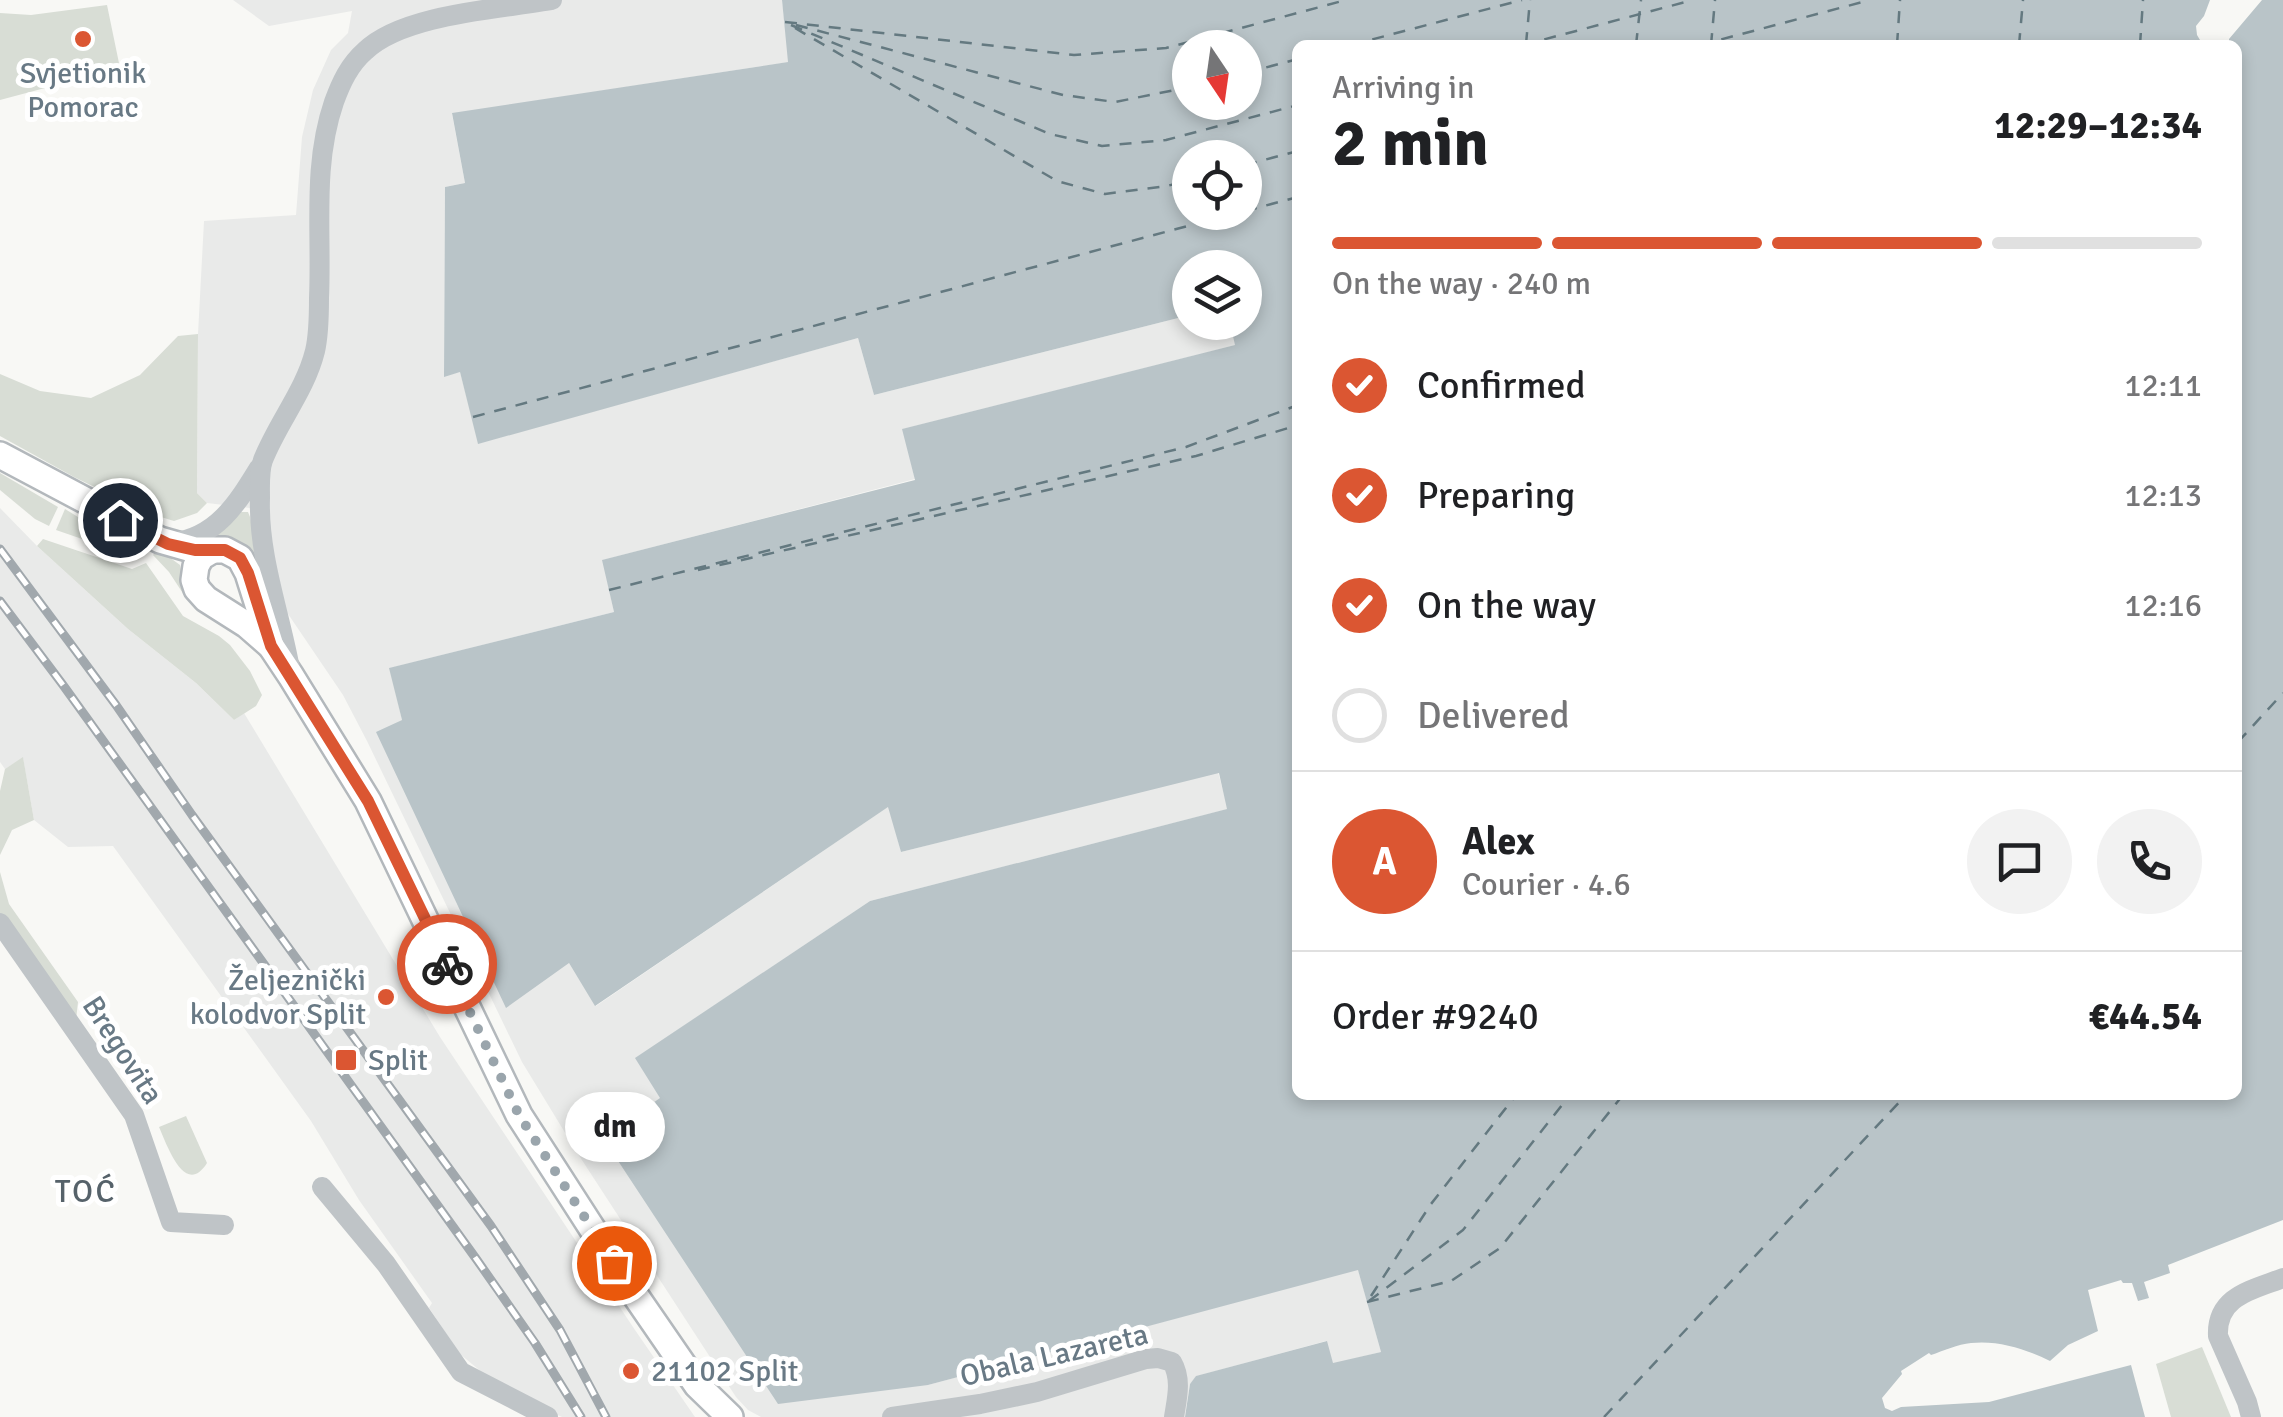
<!DOCTYPE html>
<meta charset="utf-8">
<style>
:root{--surface:#fff;--page:#f2f2f2;--text:#202124;--muted:#757577;--line:#e0e0e0;--accent:#db5632}
body{margin:0;font-family:Signika,sans-serif;background:var(--page);color:var(--text);height:100vh;display:flex;flex-direction:column;font-size:38px;white-space:nowrap}
*{box-sizing:border-box;margin:0}
p{font-size:32px;color:var(--muted)}
.icon{flex:none;width:55px;height:55px;fill:none;stroke:currentColor;stroke-width:2;stroke-linecap:round;stroke-linejoin:round}
.map{position:relative;flex:1;overflow:hidden}
.drawer{position:absolute;left:1292px;top:40px;width:950px;height:1060px;display:flex;flex-direction:column;background:var(--surface);border-radius:15px;box-shadow:0 5px 15px #0003}
.drawer>*{flex:none}
.needle{width:65px;rotate:167deg}
.controls{position:absolute;left:1172px;top:30px;display:grid;gap:20px}
.controls a{display:grid;place-items:center;width:90px;height:90px;border-radius:50%;background:var(--surface);box-shadow:0 5px 15px #0003;font-size:50px}
.pin{position:absolute;display:grid;place-items:center;width:85px;height:85px;color:#fff;margin:-42px;border:5px solid #fff;border-radius:50%;box-shadow:0 2px 10px #0007}
.courier{position:absolute;display:grid;place-items:center;width:100px;height:100px;margin:-50px;border:8px solid #db5632;border-radius:50%;background:#fff;color:#222;box-shadow:0 2px 12px #0007}
.bubble{position:absolute;height:70px;border-radius:35px;background:var(--surface);box-shadow:0 5px 15px #0003;font-size:32px;font-weight:700;line-height:70px;text-align:center}
.headline em{font-style:normal;font-weight:700}
.headline div{display:flex;flex-direction:column-reverse}
.headline{display:flex;align-items:center;justify-content:space-between;height:170px;padding:0 40px}
h1{font-size:65px;font-weight:700;line-height:75px}
.bar{display:grid;grid-template-columns:repeat(4,1fr);gap:15px 10px;align-content:center;height:120px;padding:0 40px}
.bar i{height:12px;border-radius:8px;background:var(--line)}
.bar .active{background:var(--accent)}
.bar p{grid-column:span 4}
.line{display:flex;align-items:center;gap:25px;padding:0 40px;border-top:2px solid var(--line)}
.line div{flex:1}
.round{display:grid;place-items:center;flex:none;width:105px;height:105px;border-radius:52px;background:var(--page)}
ol{padding:0 40px;list-style:none}
li{display:flex;align-items:center;gap:30px;height:110px}
li p{margin-inline-start:auto}
li .icon{padding:10px;border-radius:50%;background:var(--accent);color:#fff;stroke-width:4}
li:last-child{color:var(--muted)}
li i{width:55px;height:55px;border:5px solid var(--line);border-radius:50%}
.map>svg:first-child{display:block}
</style>
<div class="map">
<svg width="2283" height="1417" viewBox="0 0 2283 1417">
<rect width="100%" height="100%" fill="#f8f8f5"/>
<g fill="#e9eae9">
<path d="M233,0H782L789,62L452,114L465,183L445,187L444,376L460,372L479,443L858,338L874,395L1190,315V322L1230,323L1236,345L903,429L915,479L603,560L614,612L390,668L402,720L377,733L569,963L596,1006L889,806L901,852L1218,772L1228,809L870,901L636,1058L661,1098L603,1138L928,1385L1358,1269L1381,1352L1333,1364L1326,1341L1197,1376L1190,1384L1185,1417H761L748,1410L736,1397L578,1154L522,1062L367,741L343,695L284,608L250,508L207,503L197,493L198,334L204,221L296,215L302,137L313,90L331,50L348,33L352,11L269,26Z"/>
<path d="M0,508L37,546L128,629L196,683L234,720L244,713L440,1037L635,1330L695,1417H562L502,1389L460,1354L429,1308L432,1303L359,1200L311,1121L113,846L68,847L34,820L23,758L5,769L0,762Z"/>
</g>
<g fill="#d8ddd5">
<path d="M107,5L120,68L0,100V13L31,15Z"/>
<path d="M198,334L197,493L207,503L197,513L174,521L148,513L74,477L0,436V374L40,391L91,398L140,375L178,336Z"/>
<path d="M0,473L58,507L49,526L35,519L0,490Z"/>
<path d="M65,509L135,552L111,549L56,530Z"/>
<path d="M241,512H248L250,517L261,572L214,540L211,536Z"/>
<path d="M43,539L132,569L146,563L183,616L219,636L230,645L250,671L262,695L256,706L234,720L196,683L128,629L37,546Z"/>
<path d="M158,549L180,565L186,594L184,595L169,572L153,555Z"/>
<path d="M23,757L34,820L12,830L0,855V791L5,769Z"/>
<path d="M0,872L9,904L78,1002L76,1020L0,913Z"/>
<path d="M186,1116L207,1163C185,1198 167,1145 159,1127Z"/>
<path d="M2202,1347L2231,1417H2171L2156,1364Z"/>
</g>
<path fill="#b9c4c8" fill-rule="evenodd" d="M782,0H2210L2204,16L2196,26L2197,35L2203,45H1298V1095H2238V45H2229V39L2262,0H2283V1220L2168,1265L2170,1273L2144,1282L2149,1298L2138,1301L2132,1283H2123L2121,1280L2088,1290L2098,1331L2068,1345L2050,1361C2026,1349 1998,1340 1971,1343C1958,1344 1943,1351 1931,1355L1929,1353L1901,1371L1902,1374L1882,1398L1885,1408L1892,1411L1901,1407L1989,1402L2131,1365L2145,1417H1185L1190,1384L1196,1376L1327,1341L1333,1363L1381,1352L1358,1270L928,1385L778,1404L603,1138L660,1098L635,1058L870,901L1227,809L1219,773L901,852L888,807L595,1006L569,963L506,1008L376,732L402,720L389,668L614,612L602,560L915,480L902,429L1235,345L1230,323L1245,322V268H1190V315L874,395L858,338L478,444L460,372L444,377L445,187L465,183L452,113L788,62ZM1190,48H1245V102H1190ZM1190,158H1245V212H1190Z"/>
<g fill="none" stroke-linecap="round" stroke-linejoin="round">
<g stroke="#647980" stroke-width="2.5" stroke-dasharray="12 10" stroke-linecap="butt">
<path d="M785,22L1074,55L1166,48L1346,0"/>
<path d="M791,25L1050,134L1102,146L1166,140L1298,105"/>
<path d="M796,25L1063,95L1115,102L1190,87"/>
<path d="M795,28L1057,181L1105,194L1167,186L1190,180"/>
<path d="M1526,44L1530,0"/>
<path d="M1351,45L1522,0"/>
<path d="M1523,45L1693,0"/>
<path d="M1636,45L1641,0"/>
<path d="M1700,45L1870,0"/>
<path d="M1711,45L1715,0"/>
<path d="M1897,45L1900,0"/>
<path d="M2019,45L2023,0"/>
<path d="M2140,45L2143,0"/>
<path d="M1245,73L1298,59"/>
<path d="M1245,165L1298,151"/>
<path d="M1245,211L1298,197"/>
<path d="M473,417L1240,212"/>
<path d="M698,570L1196,456L1298,425"/>
<path d="M609,590L1186,447L1298,405"/>
<path d="M2238,742L2283,693"/>
<path d="M1371,1296L1431,1204L1516,1095"/>
<path d="M1369,1301L1463,1230L1570,1095"/>
<path d="M1367,1302L1451,1281L1500,1248L1623,1095"/>
<path d="M1604,1417L1906,1095"/>
</g>
<g stroke="#b3b8bc" stroke-width="30">
<g id="major">
<path d="M0,455L160,540L195,550H225L240,558L248,573L271,646"/>
<path d="M211,551L201,557L196,566L194,580L197,589L206,599L247,625L271,646L291,676L368,801L519,1115L633,1292L697,1385L730,1417"/>
</g>
</g>
<g stroke="#bfc4c7" stroke-width="20">
<path d="M171,543C216,538 237,504 259,468"/>
<path d="M290,669C280,613 258,556 260,498C260,486 259,471 263,460C278,422 305,391 315,351C319,334 319,315 319,298C322,232 312,166 334,102C341,83 349,65 365,51C403,14 500,9 552,0"/>
<path d="M0,923L134,1115L171,1222L224,1225"/>
<path d="M322,1187L386,1264L461,1372L548,1417"/>
<path d="M892,1417L980,1404L1037,1392L1146,1359L1158,1358L1172,1362C1182,1379 1177,1398 1174,1417"/>
<path d="M2251,1417L2247,1402L2218,1336C2216,1296 2252,1290 2283,1278"/>
</g>
<use href="#major" stroke="#fff" stroke-width="25"/>
<g stroke="#a1a8ad" stroke-width="9">
<g id="rail">
<path d="M0,549L116,705L192,815L491,1226L560,1330L606,1417"/>
<path d="M0,601L63,685L477,1260L535,1343L581,1417"/>
</g>
</g>
<use href="#rail" stroke="#fff" stroke-width="5" stroke-dasharray="15" stroke-linecap="butt"/>
</g>
<g fill="none" stroke-linecap="round" stroke-linejoin="round">
<path stroke="#9aa5ac" stroke-width="10" stroke-dasharray="0 18" d="M447,964L519,1115L614,1263"/>
<path stroke="#db5632" stroke-width="12" d="M120,520L168,544L195,550H225L240,558L248,573L271,646L368,801L447,964"/>
</g>
<g fill="#db5632" stroke="#fff" stroke-width="4">
<circle cx="83" cy="39" r="10"/>
<circle cx="386" cy="997" r="10"/>
<rect x="334" y="1048" width="24" height="24" rx="5"/>
<circle cx="631" cy="1371" r="10"/>
</g>
<g text-anchor="middle" stroke-width="10" stroke-linejoin="round" paint-order="stroke">
<g font-size="30" fill="#687985" stroke="#fff" text-anchor="start">
<text x="83" y="83" text-anchor="middle">Svjetionik<tspan x="83" dy="34">Pomorac</tspan></text>
<text x="366" y="990" text-anchor="end">Željeznički<tspan x="366" dy="34">kolodvor Split</tspan></text>
<text x="368" y="1070">Split</text>
<text x="651" y="1381">21102 Split</text>
</g>
<g font-size="30" fill="#687985" stroke="#fff">
<text transform="translate(123 1050) rotate(57)" y="10">Bregovita</text>
<text transform="translate(1054 1355) rotate(-13)" y="10">Obala Lazareta</text>
</g>
<g font-size="32" letter-spacing="2.5" fill="#56626a" stroke="#fff">
<text x="86" y="1202">TOĆ</text>
</g>
</g>
</svg>
<div class="controls">
<a><svg class="needle" viewBox="-14 -14 28 28"><path d="M0-13l5 13h-10z" fill="#e53935"/><path d="M0 13l5-13h-10z" fill="#757577"/></svg></a>
<a><svg class="icon" aria-label="locate" viewBox="0 0 24 24"><circle cx="12" cy="12" r="6"/><path d="M12 2v4M12 18v4M2 12h4M18 12h4"/></svg></a>
<a><svg class="icon" aria-label="layers" viewBox="0 0 24 24"><path d="M12 4l9 5-9 5-9-5zM3 14l9 5 9-5"/></svg></a>
</div>
<div class="pin" style="left:614px;top:1263px;background:#ea580c"><svg class="icon" aria-label="bag" viewBox="0 0 24 24"><path d="M5 8h14l-1 12H6zM9 8a3 3 0 0 1 6 0"/></svg></div>
<div class="pin" style="left:120px;top:520px;background:#1f2937"><svg class="icon" aria-label="home" viewBox="0 0 24 24"><path d="M3 11l9-7 9 7M6 9v11h12V9"/></svg></div>
<div class="courier" style="left:447px;top:964px"><svg class="icon" aria-label="bike" viewBox="0 0 24 24"><circle cx="6" cy="16" r="4"/><circle cx="18" cy="16" r="4"/><path d="M6 16l4-8h5l3 8M10 8l3 8H6M13 5h3"/></svg></div>
<div class="bubble" style="left:565px;top:1092px;width:100px">dm</div>
<section class="drawer">
<div class="headline"><div><h1>2 min</h1><p>Arriving in</p></div><em>12:29–12:34</em></div>
<div class="bar"><i class="active"></i><i class="active"></i><i class="active"></i><i></i><p>On the way · 240 m</p></div>
<ol>
<li><svg class="icon" aria-label="check" viewBox="0 0 24 24"><path d="M5 12l5 5 9-10"/></svg>Confirmed<p>12:11</p></li>
<li><svg class="icon" aria-label="check" viewBox="0 0 24 24"><path d="M5 12l5 5 9-10"/></svg>Preparing<p>12:13</p></li>
<li><svg class="icon" aria-label="check" viewBox="0 0 24 24"><path d="M5 12l5 5 9-10"/></svg>On the way<p>12:16</p></li>
<li><i></i>Delivered</li>
</ol>
<div class="line" style="height:180px"><b class="round" style="background:var(--accent);color:#fff">A</b><div><b>Alex</b><p>Courier · 4.6</p></div><a class="round"><svg class="icon" aria-label="chat" viewBox="0 0 24 24"><path d="M4 5h16v11H9l-5 4z"/></svg></a><a class="round"><svg class="icon" aria-label="phone" viewBox="0 0 24 24"><path d="M5 4h4l2 5-3 2q2 4 5 5l2-3 5 2v4C11 20 4 13 5 4z"/></svg></a></div>
<div class="line" style="height:130px"><div>Order #9240</div><b>€44.54</b></div>
</section>
</div>
